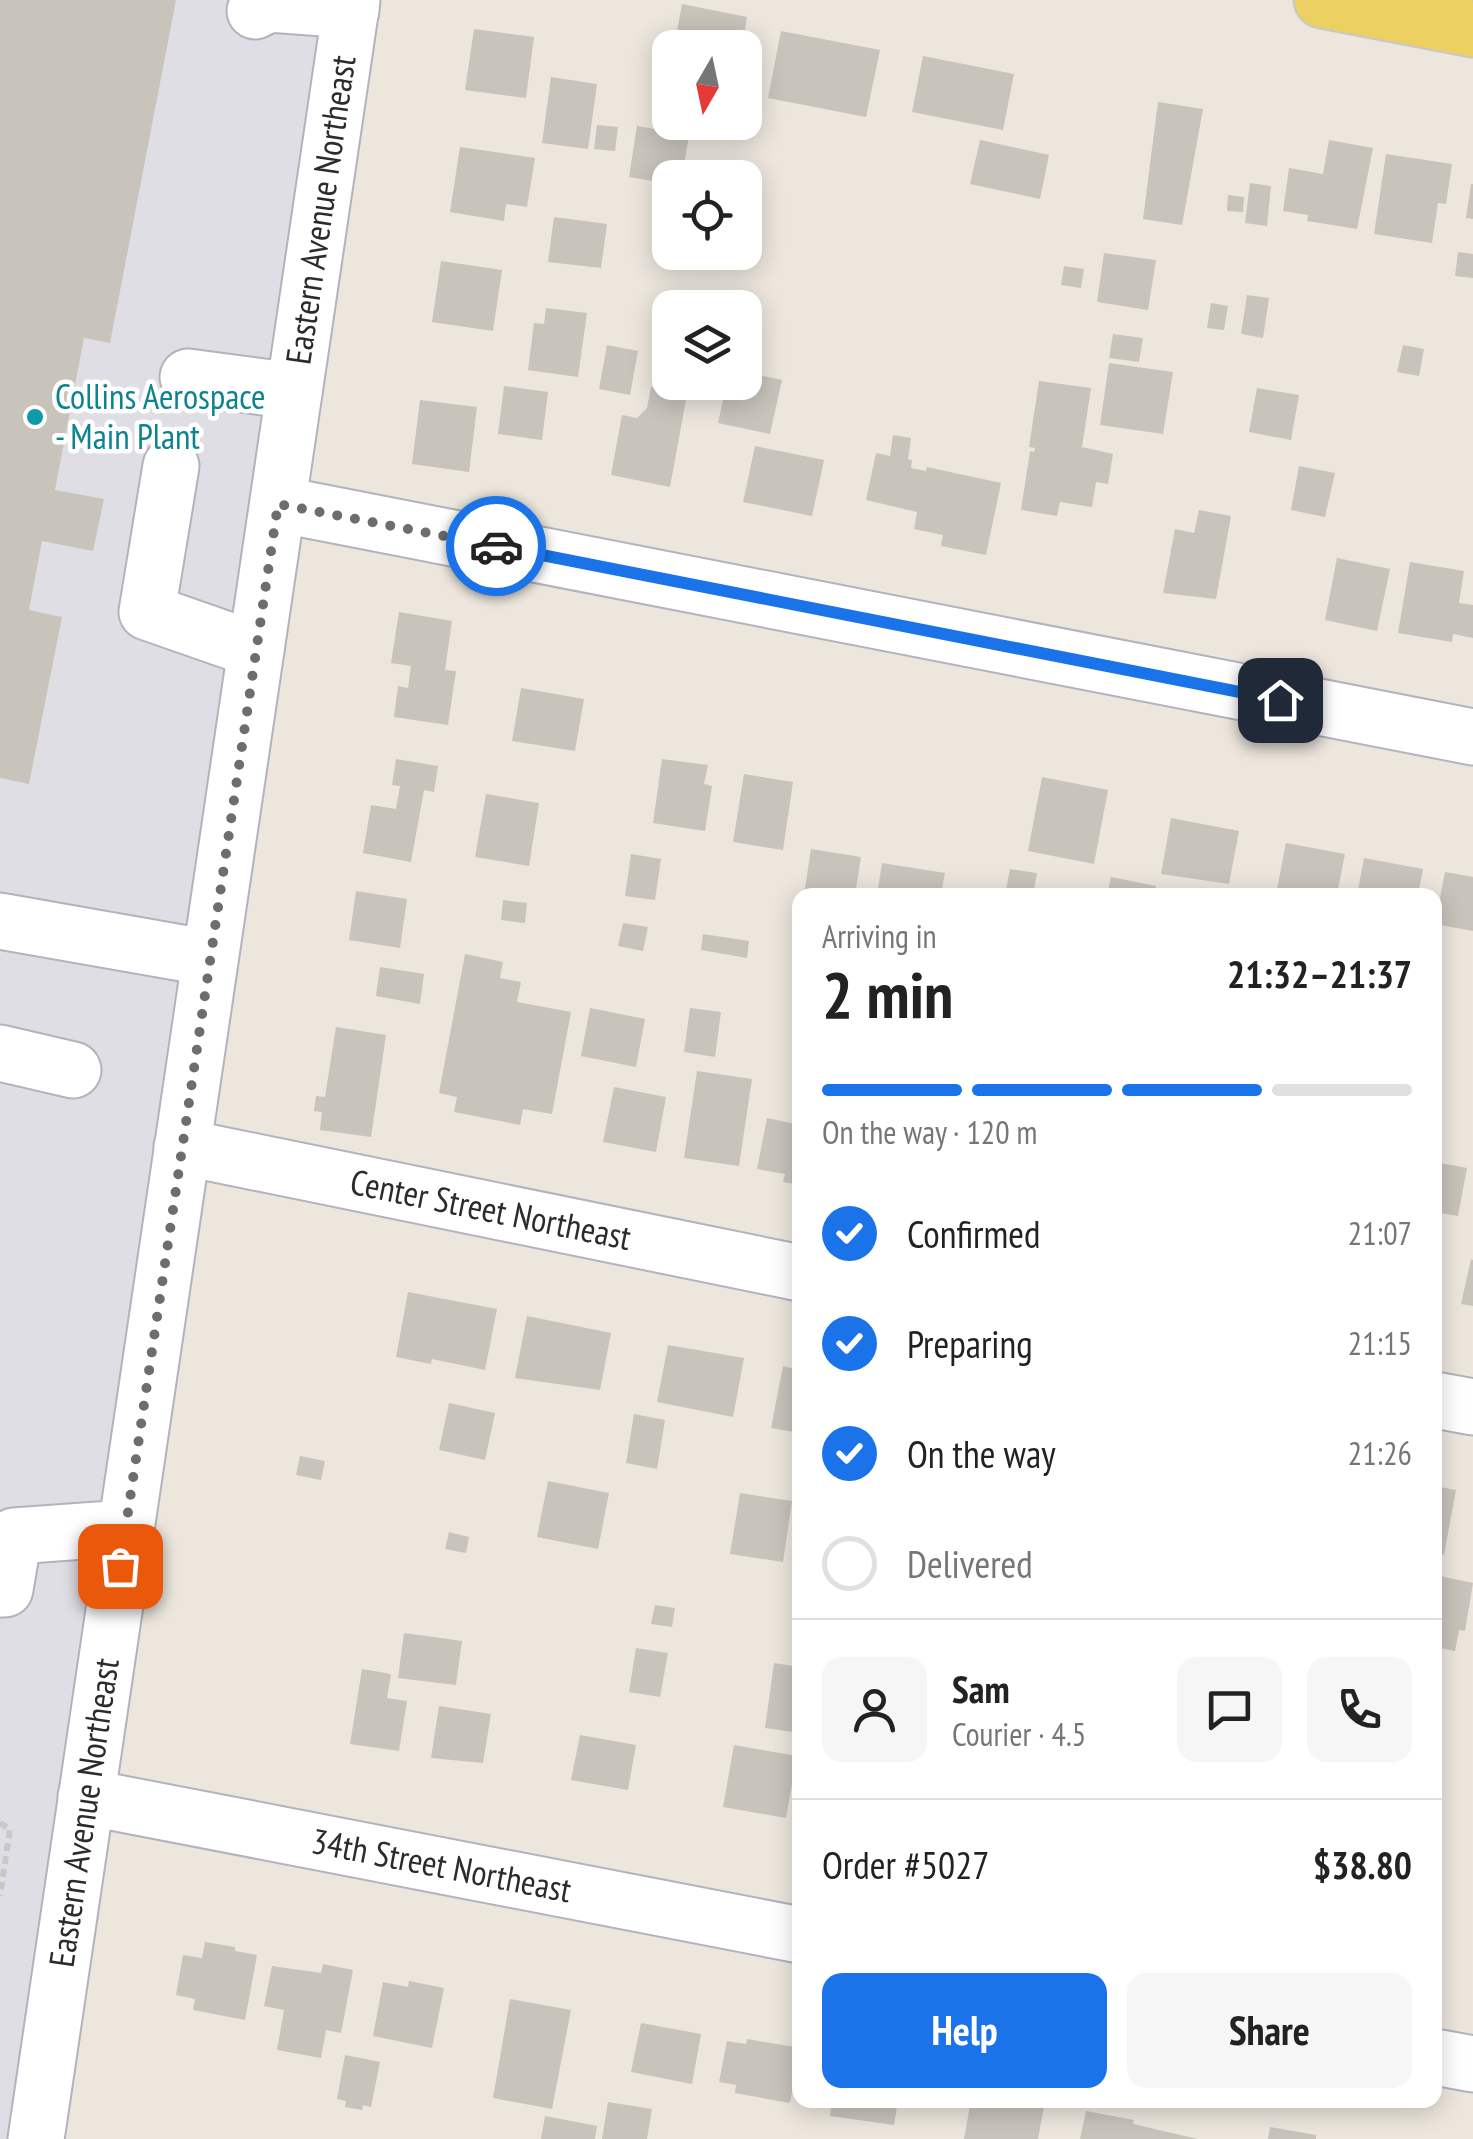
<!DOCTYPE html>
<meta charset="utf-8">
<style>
:root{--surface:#fff;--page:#f6f6f6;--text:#222;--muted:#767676;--line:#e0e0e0;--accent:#1a73e8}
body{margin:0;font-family:"PT Sans Narrow",sans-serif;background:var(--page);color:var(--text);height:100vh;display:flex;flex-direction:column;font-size:38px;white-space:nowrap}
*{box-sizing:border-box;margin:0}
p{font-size:32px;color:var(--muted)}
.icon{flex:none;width:55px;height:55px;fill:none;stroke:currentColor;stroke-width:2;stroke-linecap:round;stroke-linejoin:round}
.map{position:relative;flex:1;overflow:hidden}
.panel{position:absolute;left:792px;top:888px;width:650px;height:1220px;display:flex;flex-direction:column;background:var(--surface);border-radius:20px;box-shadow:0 5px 25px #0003}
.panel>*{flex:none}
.needle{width:65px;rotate:189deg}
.fabs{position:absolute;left:652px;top:30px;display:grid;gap:20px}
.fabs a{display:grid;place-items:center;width:110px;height:110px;border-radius:20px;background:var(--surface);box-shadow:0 5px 25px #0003;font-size:50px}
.pin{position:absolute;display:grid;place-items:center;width:85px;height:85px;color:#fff;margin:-42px;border-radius:20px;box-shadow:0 5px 15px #0006}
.courier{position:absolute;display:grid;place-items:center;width:100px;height:100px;margin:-50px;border:8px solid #1a73e8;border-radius:50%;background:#fff;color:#222;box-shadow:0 2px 12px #0007}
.overview em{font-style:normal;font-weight:700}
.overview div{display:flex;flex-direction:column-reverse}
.overview{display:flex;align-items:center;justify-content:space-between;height:170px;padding:0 30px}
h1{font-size:65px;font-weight:700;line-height:75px}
.bar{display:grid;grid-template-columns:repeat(4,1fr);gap:15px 10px;align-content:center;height:120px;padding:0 30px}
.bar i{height:12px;border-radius:8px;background:var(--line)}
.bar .on{background:var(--accent)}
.bar p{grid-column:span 4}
.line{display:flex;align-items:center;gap:25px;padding:0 30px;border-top:2px solid var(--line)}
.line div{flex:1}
.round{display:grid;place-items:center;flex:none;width:105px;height:105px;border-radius:20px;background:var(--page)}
ol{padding:0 30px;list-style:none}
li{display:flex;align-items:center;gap:30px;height:110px}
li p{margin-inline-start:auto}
li .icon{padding:10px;border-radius:50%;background:var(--accent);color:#fff;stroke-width:4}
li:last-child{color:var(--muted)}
li i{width:55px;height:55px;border:5px solid var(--line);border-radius:50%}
.cta{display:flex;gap:20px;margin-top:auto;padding:20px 30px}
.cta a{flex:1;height:115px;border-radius:20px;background:var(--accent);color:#fff;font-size:40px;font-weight:700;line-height:115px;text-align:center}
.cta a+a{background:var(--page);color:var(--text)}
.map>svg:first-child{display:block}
</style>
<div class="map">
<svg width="1473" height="2139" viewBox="0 0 1473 2139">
<rect width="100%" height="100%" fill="#ece6dd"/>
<path fill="#e0dee5" d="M0,0H352L36,2139H0Z"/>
<g fill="#c8c4bc">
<path d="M0,0H176L110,343L84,338L55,490L104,499L93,551L42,541L29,610L62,617L29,784L0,778Z"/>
<path d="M682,4L747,17L742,48H674Z"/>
<path d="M474,29L534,37L526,98L465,90Z"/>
<path d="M781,31L880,50L866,117L768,98Z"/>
<path d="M923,56L1014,74L1003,130L912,112Z"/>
<path d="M551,77L597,84L588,149L542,143Z"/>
<path d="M1158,102L1203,109L1182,225L1143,219Z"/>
<path d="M597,125L618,127L615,151L594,149Z"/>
<path d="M637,126L689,135L682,178H670V184L629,177Z"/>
<path d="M980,140L1049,155L1040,199L970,184Z"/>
<path d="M1329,140L1373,148L1357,229L1307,221L1308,215L1283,211L1289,168L1323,174Z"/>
<path d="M460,147L535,158L527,207L506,204L504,221L450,212Z"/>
<path d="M1386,154L1452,164L1446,204L1438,203L1432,243L1374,234Z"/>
<path d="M1250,183L1271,186L1267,226L1245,223Z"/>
<path d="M1471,184H1473V219L1466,218Z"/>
<path d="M1228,195L1244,197L1243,212L1227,211Z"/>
<path d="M554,217L607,224L601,268L548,262Z"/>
<path d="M1458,252L1473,254V278L1455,276Z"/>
<path d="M1104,253L1156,260L1148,310L1097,302Z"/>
<path d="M441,261L502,270L493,331L432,322Z"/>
<path d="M1064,266L1084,269L1081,288L1061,285Z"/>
<path d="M1247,295L1269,298L1263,338L1241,334Z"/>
<path d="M1211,303L1228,306L1224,330L1207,328Z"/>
<path d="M546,308L587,313L578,377L528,370L534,323L544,324Z"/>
<path d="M1113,334L1143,338L1139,362L1109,358Z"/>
<path d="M607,345L638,351L630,395L599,389Z"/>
<path d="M1403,345L1424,349L1419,376L1397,372Z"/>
<path d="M1109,363L1173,372L1163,434L1100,425Z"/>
<path d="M745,372L782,380L770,434L718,423L727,382H745Z"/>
<path d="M1039,381L1091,388L1082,447L1113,454L1108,484L1096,482L1092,507L1060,502L1057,516L1021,510L1030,451L1034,452L1035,448L1029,447Z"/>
<path d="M504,386L548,392L542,440L498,434Z"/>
<path d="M651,387L687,394L670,487L611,475L622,415L637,418L647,408Z"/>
<path d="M1257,388L1299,395L1291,440L1249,432Z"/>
<path d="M420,400L477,407L469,472L412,464Z"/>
<path d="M893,435L911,438L908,459L912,460L911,468L926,471L927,467L1001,483L986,555L941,546L943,535L914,529L917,512L866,500L876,453L890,456Z"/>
<path d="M755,446L824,460L812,516L743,502Z"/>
<path d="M1299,466L1335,473L1325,517L1291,510Z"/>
<path d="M1199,510L1231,516L1216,599L1163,593L1175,529L1194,533Z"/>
<path d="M1337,558L1390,569L1377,631L1325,620Z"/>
<path d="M1410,562L1464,571L1459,603L1473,605V638L1453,634L1452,642L1398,633Z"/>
<path d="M399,612L452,621L445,670L456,671L448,725L394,717L398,686L408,688L411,666L391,663Z"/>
<path d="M521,688L584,699L575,751L512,741Z"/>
<path d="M396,759L438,766L434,792L424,790L411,862L363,853L371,805L396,809L400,786L392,785Z"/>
<path d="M662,759L708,765L704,784L712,786L705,831L653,823Z"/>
<path d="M744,774L793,782L783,850L733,842Z"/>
<path d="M1042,777L1108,790L1094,864L1028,851Z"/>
<path d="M486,794L539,803L529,866L475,857Z"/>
<path d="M1171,818L1239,831L1229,884L1161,874Z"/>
<path d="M1286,843L1345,854L1337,895L1276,894Z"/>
<path d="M811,849L861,857L855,895H804Z"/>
<path d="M631,854L661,859L655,900L625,896Z"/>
<path d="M1364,858L1423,869L1418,895H1357Z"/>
<path d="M882,863L945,873L941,895H877Z"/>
<path d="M1010,869L1037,873L1033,895H1005Z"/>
<path d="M1445,872L1473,877V931L1435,924Z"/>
<path d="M1111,877L1156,886L1154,895H1107Z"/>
<path d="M356,891L407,899L400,948L349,940Z"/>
<path d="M503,900L527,903L525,923L501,920Z"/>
<path d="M623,923L648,927L643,951L618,946Z"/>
<path d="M703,934L749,941L747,958L701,950Z"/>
<path d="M465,954L503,962L500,978L521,982L517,1002L571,1012L552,1114L523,1109L520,1125L454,1112L457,1097L439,1093Z"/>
<path d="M380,967L424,974L420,1004L376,996Z"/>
<path d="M590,1008L645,1019L636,1067L581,1056Z"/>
<path d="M690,1008L721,1012L715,1057L684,1052Z"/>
<path d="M336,1027L386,1035L371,1137L320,1130L322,1112L314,1111L316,1096L325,1097Z"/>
<path d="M697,1071L752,1079L739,1166L684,1158Z"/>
<path d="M614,1087L666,1097L656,1152L603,1142Z"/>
<path d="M767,1118L800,1125V1185L783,1182L785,1174L757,1169Z"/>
<path d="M1435,1162L1467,1168L1458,1216L1435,1212Z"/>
<path d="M1471,1259L1473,1260V1306L1461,1304Z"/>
<path d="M408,1292L497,1309L485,1370L432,1359L431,1364L396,1357Z"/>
<path d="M527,1316L611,1333L600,1390L515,1378Z"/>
<path d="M668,1345L744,1358L733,1417L657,1402Z"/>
<path d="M783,1366L800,1370V1433L771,1428Z"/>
<path d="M449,1403L495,1413L485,1460L439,1450Z"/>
<path d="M634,1414L665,1420L657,1469L626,1463Z"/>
<path d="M300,1456L325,1461L321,1480L296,1475Z"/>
<path d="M548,1481L609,1493L598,1549L537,1537Z"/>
<path d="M1435,1486L1456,1490L1444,1555L1435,1553Z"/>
<path d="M740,1493L792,1501L783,1562L730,1554Z"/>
<path d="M449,1532L469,1537L466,1553L445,1549Z"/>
<path d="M1435,1575L1473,1583L1465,1631L1459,1630L1455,1651L1435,1647Z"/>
<path d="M655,1605L675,1608L672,1627L651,1624Z"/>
<path d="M404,1633L462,1641L456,1685L398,1678Z"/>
<path d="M636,1648L668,1653L660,1697L629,1692Z"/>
<path d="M774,1663L800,1667V1733L765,1728Z"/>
<path d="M362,1669L391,1674L387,1698L407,1701L399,1751L350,1744Z"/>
<path d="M439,1706L491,1714L483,1763L431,1758Z"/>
<path d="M580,1735L636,1745L628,1790L571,1780Z"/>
<path d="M734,1745L797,1756L786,1818L723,1807Z"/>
<path d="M205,1942L235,1947V1951L257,1955L245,2020L193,2010L195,1999L176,1995L183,1955L202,1958Z"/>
<path d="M323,1964L353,1970L341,2033L326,2030L321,2058L277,2050L284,2010L264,2006L272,1966L321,1973Z"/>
<path d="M409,1981L444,1988L432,2048L373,2036L383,1982L408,1987Z"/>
<path d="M510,1999L571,2010L552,2109L493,2098Z"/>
<path d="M641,2023L701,2034L692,2084L631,2072Z"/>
<path d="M747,2039L800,2048L790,2103L735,2093L736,2085L719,2082L727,2041L746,2044Z"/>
<path d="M345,2055L380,2062L371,2107L363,2105L362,2110L345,2107L346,2101L337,2099Z"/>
<path d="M832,2100H898L894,2125L830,2116Z"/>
<path d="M971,2100L1045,2101L1038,2139H964Z"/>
<path d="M608,2102L652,2109L647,2139H602Z"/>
<path d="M1086,2111L1134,2120L1133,2124L1198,2139H1080Z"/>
<path d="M545,2116L597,2126L595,2139H541Z"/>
<path d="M1270,2127L1316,2135V2139H1268Z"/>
</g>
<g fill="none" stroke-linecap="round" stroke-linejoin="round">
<g stroke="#b1b3be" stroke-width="59">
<g id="minor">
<path d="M255,11L269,4L351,10"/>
<path d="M188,377L294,391"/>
<path d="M171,466L147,612L256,650"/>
<path d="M278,504L1473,737"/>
<path d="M0,921L210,958"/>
<path d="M0,1053L73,1070"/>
<path id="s1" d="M182,1147L800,1273"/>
<path d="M1435,1400L1473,1407"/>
<path d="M0,1589H5L14,1536L126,1528"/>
<path id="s2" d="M86,1797L800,1935"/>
<path d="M1435,2057L1473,2064"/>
<path id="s3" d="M36,2139L352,0"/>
</g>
</g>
<g stroke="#c8c8c8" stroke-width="59">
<path id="major" d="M1322,0L1473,29"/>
</g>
<path stroke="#c8c8c8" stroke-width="6" stroke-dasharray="8 5" stroke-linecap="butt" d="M0,1823L10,1829L0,1896"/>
<use href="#minor" stroke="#fff" stroke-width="55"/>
<use href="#major" stroke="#edd062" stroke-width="55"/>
</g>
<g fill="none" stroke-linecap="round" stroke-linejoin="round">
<path stroke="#6f6c69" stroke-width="10" stroke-dasharray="0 18" d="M120,1566L278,504L496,546"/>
<path stroke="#1a73e8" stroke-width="12" d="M496,546L1280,700"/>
</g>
<circle fill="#0f9aa8" stroke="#fff" stroke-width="4" cx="35" cy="417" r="10"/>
<g text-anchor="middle" stroke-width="9" stroke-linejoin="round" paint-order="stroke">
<g font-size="35" fill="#2b2b2b" stroke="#fff">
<text dy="12" stroke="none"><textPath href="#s3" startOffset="1950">Eastern Avenue Northeast</textPath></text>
<text dy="12" stroke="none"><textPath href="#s1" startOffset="315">Center Street Northeast</textPath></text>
<text dy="12" stroke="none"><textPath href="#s3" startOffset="330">Eastern Avenue Northeast</textPath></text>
<text dy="12" stroke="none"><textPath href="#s2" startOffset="362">34th Street Northeast</textPath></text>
</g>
<g font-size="35" fill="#0d838f" stroke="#fff" text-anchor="start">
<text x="55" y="409">Collins Aerospace<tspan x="55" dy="40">- Main Plant</tspan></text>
</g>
</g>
</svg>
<div class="fabs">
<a><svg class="needle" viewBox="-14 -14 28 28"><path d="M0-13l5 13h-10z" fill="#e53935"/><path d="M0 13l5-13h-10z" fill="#767676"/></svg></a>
<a><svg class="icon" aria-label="locate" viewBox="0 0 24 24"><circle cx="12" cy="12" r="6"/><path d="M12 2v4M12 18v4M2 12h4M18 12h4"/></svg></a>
<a><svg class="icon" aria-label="layers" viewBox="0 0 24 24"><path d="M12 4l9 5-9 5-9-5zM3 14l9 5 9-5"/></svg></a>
</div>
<div class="pin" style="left:120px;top:1566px;background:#ea580c"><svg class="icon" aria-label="bag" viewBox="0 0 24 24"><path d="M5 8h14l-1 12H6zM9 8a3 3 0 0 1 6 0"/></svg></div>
<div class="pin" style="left:1280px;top:700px;background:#1f2937"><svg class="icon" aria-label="home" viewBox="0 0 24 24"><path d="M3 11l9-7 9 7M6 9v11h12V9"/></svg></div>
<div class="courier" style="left:496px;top:546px"><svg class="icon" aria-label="car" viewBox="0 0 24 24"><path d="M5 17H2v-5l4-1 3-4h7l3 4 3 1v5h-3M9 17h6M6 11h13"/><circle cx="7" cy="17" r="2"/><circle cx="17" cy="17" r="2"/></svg></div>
<section class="panel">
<div class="overview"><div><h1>2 min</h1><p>Arriving in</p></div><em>21:32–21:37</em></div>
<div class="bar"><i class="on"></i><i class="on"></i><i class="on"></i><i></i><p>On the way · 120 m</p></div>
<ol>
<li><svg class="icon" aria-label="check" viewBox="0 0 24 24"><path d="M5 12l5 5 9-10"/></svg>Confirmed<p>21:07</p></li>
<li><svg class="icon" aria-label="check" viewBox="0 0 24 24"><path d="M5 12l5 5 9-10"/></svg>Preparing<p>21:15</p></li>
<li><svg class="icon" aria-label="check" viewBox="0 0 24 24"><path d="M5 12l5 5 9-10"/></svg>On the way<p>21:26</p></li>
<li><i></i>Delivered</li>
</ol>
<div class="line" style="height:180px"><a class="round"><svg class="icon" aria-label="person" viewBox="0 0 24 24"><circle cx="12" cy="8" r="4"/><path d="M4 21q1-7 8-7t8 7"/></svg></a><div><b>Sam</b><p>Courier · 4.5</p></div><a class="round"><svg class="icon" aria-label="chat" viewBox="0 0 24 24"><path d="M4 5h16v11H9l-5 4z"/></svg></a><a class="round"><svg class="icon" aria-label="phone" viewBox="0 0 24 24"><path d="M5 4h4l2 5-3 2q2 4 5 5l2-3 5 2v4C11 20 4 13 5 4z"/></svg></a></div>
<div class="line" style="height:130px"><div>Order #5027</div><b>$38.80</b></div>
<div class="cta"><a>Help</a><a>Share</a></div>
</section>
</div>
